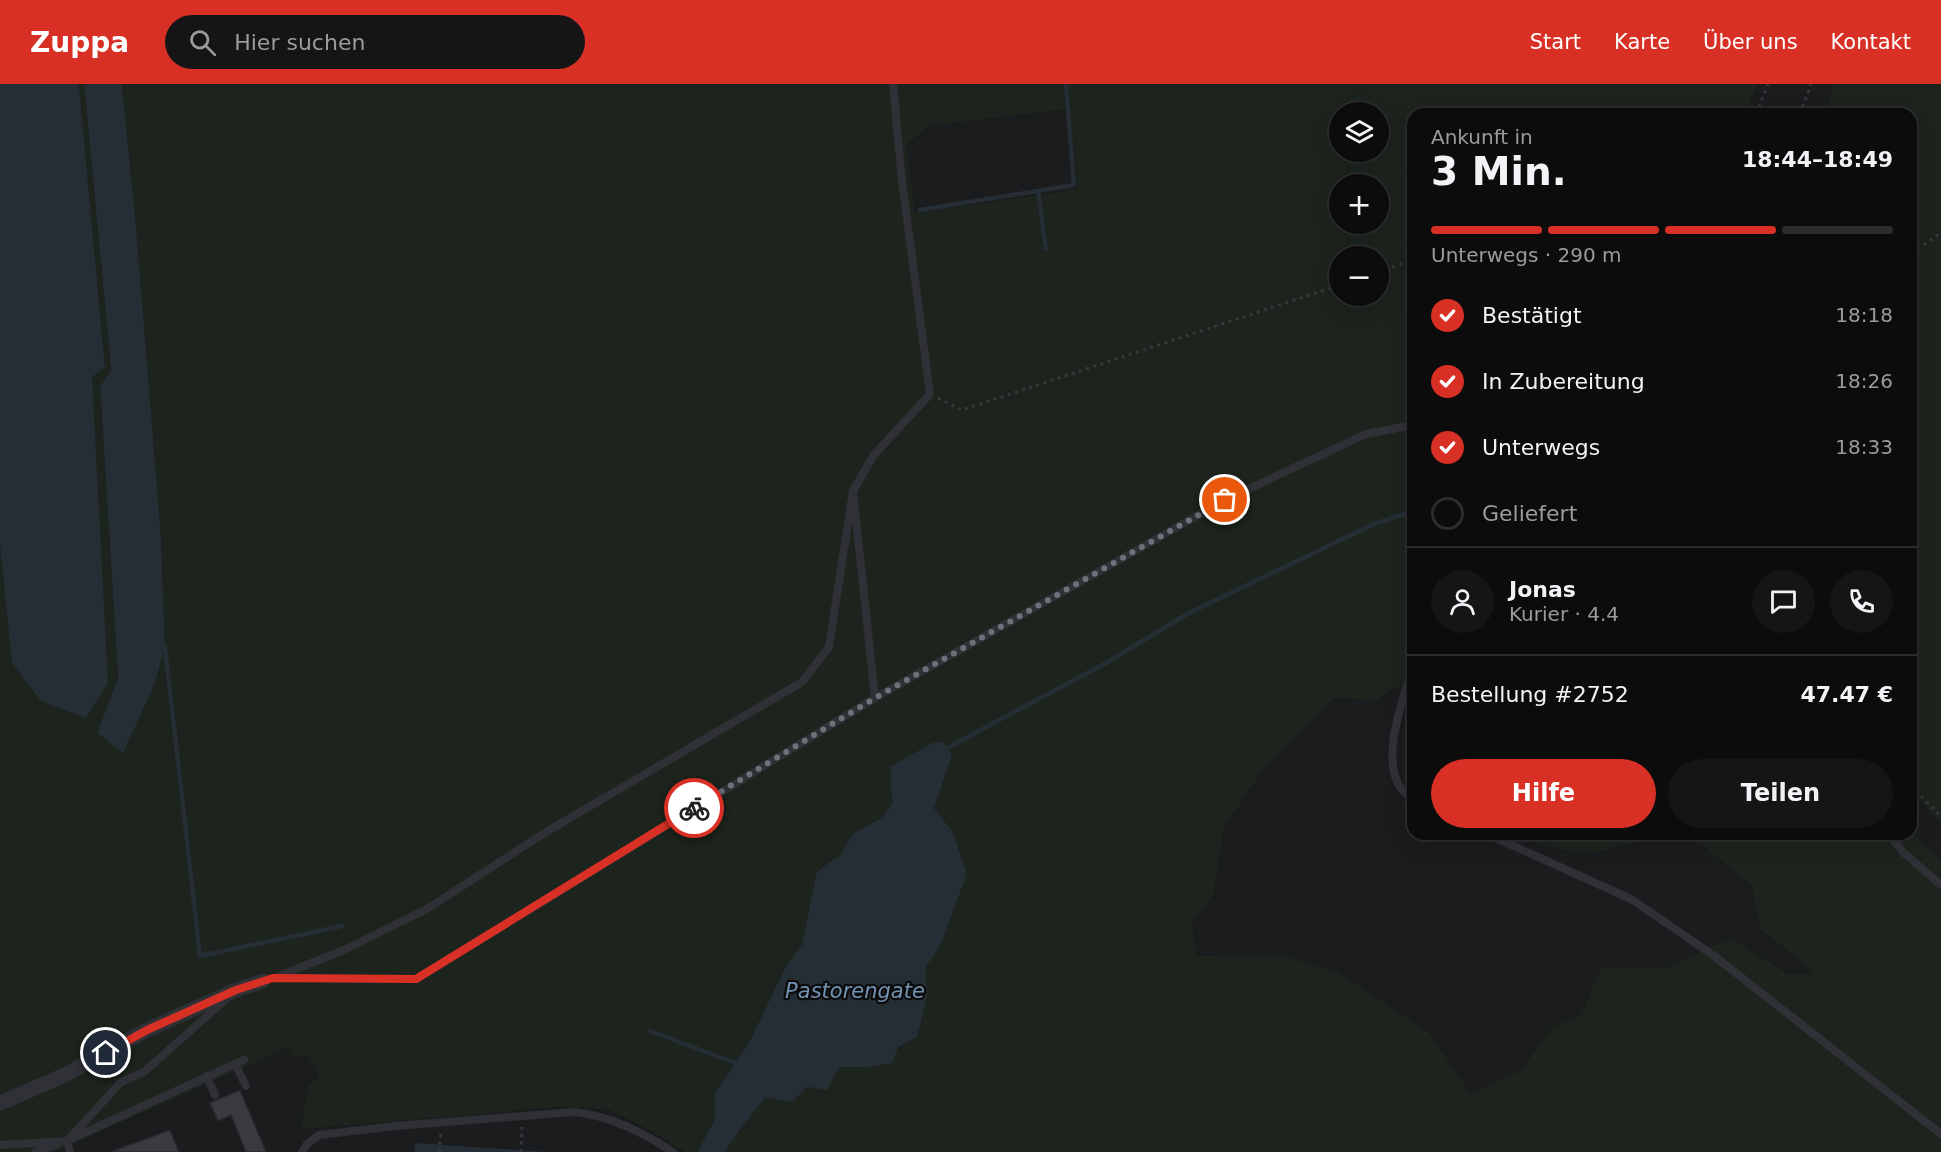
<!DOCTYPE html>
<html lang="de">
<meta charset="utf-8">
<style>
:root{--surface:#0c0c0d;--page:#151516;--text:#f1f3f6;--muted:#9a9b9d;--line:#2c2c2e;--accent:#d93025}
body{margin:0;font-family:"DejaVu Sans",sans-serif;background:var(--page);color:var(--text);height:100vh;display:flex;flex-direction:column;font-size:22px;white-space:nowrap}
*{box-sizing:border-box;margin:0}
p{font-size:20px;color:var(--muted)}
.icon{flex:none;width:33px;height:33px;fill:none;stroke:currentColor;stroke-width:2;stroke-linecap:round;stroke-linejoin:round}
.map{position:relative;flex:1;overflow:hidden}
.drawer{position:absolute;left:1407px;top:24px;width:510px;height:732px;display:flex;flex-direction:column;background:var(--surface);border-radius:18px;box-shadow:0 6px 24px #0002,0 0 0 2px var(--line)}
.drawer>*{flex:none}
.fabs{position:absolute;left:1329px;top:18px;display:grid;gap:12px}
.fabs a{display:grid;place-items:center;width:60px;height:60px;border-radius:50%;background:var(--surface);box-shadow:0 6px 24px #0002,0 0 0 2px var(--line);font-size:30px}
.pin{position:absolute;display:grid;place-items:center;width:51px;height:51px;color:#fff;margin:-26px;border:3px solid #fff;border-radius:50%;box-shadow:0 2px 6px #0007}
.courier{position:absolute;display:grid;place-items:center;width:60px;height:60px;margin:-30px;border:4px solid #d93025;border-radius:50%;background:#fff;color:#222;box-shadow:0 2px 8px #0007}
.head em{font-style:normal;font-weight:800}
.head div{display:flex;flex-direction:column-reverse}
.head{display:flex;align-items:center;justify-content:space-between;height:102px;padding:0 24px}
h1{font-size:39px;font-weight:800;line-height:45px}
.bar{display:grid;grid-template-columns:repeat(4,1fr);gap:9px 6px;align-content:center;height:72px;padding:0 24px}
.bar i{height:8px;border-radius:4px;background:var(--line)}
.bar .active{background:var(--accent)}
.bar p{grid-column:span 4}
.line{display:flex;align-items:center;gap:15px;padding:0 24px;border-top:2px solid var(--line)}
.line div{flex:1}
.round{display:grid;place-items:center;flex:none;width:63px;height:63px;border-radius:32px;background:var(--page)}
ol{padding:0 24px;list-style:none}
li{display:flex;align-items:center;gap:18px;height:66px}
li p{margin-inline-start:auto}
li .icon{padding:6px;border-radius:50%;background:var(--accent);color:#fff;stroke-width:4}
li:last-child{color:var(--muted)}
li i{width:33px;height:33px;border:3px solid var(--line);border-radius:50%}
.action{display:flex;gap:12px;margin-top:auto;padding:12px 24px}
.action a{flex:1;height:69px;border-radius:36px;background:var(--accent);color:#fff;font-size:24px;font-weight:800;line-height:69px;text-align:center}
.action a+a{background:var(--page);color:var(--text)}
header{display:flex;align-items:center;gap:36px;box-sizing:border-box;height:84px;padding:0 30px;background:var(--accent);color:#fff}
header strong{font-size:28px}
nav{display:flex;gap:33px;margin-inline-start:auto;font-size:21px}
.search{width:420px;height:54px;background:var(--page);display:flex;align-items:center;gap:15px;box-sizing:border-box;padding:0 21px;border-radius:33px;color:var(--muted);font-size:22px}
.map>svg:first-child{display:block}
</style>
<header>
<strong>Zuppa</strong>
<div class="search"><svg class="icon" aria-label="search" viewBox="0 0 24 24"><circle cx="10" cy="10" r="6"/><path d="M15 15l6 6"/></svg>Hier suchen</div>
<nav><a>Start</a><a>Karte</a><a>Über uns</a><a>Kontakt</a></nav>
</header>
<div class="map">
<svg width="1941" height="1068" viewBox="0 0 1941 1068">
<rect width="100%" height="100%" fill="#101011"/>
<g fill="#1b1c1e">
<path d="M1757,0H1941L1911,30H1745Z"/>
<path d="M1070,25L1077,105L914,129L907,61L929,42Z"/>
<path d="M1396,603L1413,604V750H1532L1539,761L1688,750L1751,801L1760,845L1815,888L1789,890L1730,854L1665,884H1602L1581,931L1552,943L1521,986L1471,1012L1430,949L1277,870L1198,872L1192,840L1214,810L1224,744L1261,689L1334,614L1377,617Z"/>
<path d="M1911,708L1941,741V777L1911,745Z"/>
<path d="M288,964L307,969L319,993L435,1033L561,1023L607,1026L655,1049L685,1068H550L415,1059L414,1068H55Z"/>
</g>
<g fill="#1c241d" fill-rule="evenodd">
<path d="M79,0H84L111,285L100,302L118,593L97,649L123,668L154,602L165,563L161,452L136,141L122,0H1757L1745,30H1413V604L1396,603L1377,617L1334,614L1261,689L1224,744L1214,810L1192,840L1198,872L1277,870L1337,888L1430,949L1471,1011L1521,986L1552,943L1581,931L1601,884H1665L1730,854L1789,890L1814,888L1760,845L1751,801L1688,750H1911V745L1941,777V1068H725L739,1047L765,1014L792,1018L807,1003L827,1005L840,983H869L917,953L927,915L926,883L940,863L967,790L953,748L934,724L952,672L890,683L892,720L881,734L852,750L841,770L817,787L802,860L786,882L749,958L715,1009V1035L697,1068H685L655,1049L608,1026L561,1023L301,1045L308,1001L319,993L307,970L293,974L288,964L55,1068H0V462L13,579L92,293L105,282ZM1070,25L1077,105L915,129L907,61L929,42ZM1340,28H1378V68H1340ZM1340,100H1378V140H1340ZM1340,172H1378V212H1340Z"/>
<path d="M1834,0H1941V741L1911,708V30H1825Z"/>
<path d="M1532,750H1670L1587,770L1538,761Z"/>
</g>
<g fill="#252e35">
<path d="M0,0H79L105,283L92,293L108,599L86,634L41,617L12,579L0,462Z"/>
<path d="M84,0H122L136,141L161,452L165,563L154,602L123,669L97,649L118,593L100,302L111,285Z"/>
<path d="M944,658L952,672L934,724L953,748L967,790L940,863L926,883L927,915L917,953L898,964L892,979L869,983H840L827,1006L807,1003L792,1018L765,1014L739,1047L725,1068H697L715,1035V1009L749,958L786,882L802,860L817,787L841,770L852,750L881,734L892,720L890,683L932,659Z"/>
<path d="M415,1059L550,1068H414Z"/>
</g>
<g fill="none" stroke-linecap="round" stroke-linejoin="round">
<g stroke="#252e35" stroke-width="4.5">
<path d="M1038,107L1046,165"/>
<path d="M920,126L1074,101L1066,0"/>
<path d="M165,563L200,872L342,842"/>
<path d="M945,668L947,664L1106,579L1189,529L1374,440L1413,427"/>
<path d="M650,947L735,979"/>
</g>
</g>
<g fill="#3a3b41" stroke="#29292d" stroke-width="1.5">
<path d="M240,1006L266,1068H246L231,1031L218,1037L210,1019Z"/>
<path d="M170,1046L179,1068H113V1067Z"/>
</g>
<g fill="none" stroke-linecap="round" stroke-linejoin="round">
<g stroke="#36383d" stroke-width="3" stroke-dasharray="3 4.5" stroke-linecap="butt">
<path d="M1756,30L1768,0"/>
<path d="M1800,30L1811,0"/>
<path d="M1911,169L1941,149"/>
<path d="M1378,188L1413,176"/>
<path d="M938,314L962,326L1340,201"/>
<path d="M1911,701L1941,733"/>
<path d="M439,1068L441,1049"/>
<path d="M521,1068L522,1043"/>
</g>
<g stroke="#303136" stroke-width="8">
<path d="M1413,583C1403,615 1372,694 1413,714"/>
<path d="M875,614L853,407L873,372L930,310L902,97L893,0"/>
<path d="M1487,750L1631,815L1713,871L1941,1050"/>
<path d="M1888,750L1904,769L1941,801"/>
<path d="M279,892L344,866L427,825L546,748L802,598L829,563L853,407"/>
<path d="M273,894L416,895L875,614L1225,416L1366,350L1413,341"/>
<path d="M235,980L246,1002"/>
<path d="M206,992L215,1011"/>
<path d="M71,1055L244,976"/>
<path d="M67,1057L70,1068"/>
<path d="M0,1061L67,1057L121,998L144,988L225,916"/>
<path d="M36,1068L58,1060"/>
<path d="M302,1068L307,1060L319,1051L395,1042L574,1028C611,1032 642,1048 673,1068"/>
</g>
<path stroke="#303136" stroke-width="15" d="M0,1019L65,991L147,946L236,906L263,897"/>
</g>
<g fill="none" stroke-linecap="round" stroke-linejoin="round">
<path stroke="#6d717a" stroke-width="6" stroke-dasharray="0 10.8" d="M694,724L875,614L1225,416"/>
<path stroke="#d93025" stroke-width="8" d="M106,969L147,946L236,906L273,894L416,895L694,724"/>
</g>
<g text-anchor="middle" stroke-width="4.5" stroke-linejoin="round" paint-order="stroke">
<g font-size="21" font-style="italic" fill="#7293b2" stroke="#0b0b0c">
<text x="855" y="914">Pastorengate</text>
</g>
</g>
</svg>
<div class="fabs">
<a><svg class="icon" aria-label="layers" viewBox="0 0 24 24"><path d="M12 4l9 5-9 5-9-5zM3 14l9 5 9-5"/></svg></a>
<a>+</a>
<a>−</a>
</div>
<div class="pin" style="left:1225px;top:416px;background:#ea580c"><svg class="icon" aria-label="bag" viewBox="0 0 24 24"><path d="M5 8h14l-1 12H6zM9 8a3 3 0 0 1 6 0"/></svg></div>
<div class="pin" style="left:106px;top:969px;background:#1f2937"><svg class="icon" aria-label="home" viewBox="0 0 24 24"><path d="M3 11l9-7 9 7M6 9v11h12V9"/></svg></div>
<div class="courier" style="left:694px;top:724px"><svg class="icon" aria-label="bike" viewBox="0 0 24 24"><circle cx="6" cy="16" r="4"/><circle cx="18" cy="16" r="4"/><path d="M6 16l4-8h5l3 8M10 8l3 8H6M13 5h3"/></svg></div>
<section class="drawer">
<div class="head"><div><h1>3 Min.</h1><p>Ankunft in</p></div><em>18:44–18:49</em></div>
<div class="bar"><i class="active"></i><i class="active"></i><i class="active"></i><i></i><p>Unterwegs · 290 m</p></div>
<ol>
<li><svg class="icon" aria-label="check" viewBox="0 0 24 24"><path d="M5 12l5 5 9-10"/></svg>Bestätigt<p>18:18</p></li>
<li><svg class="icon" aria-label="check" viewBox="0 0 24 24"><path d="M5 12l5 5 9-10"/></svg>In Zubereitung<p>18:26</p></li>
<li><svg class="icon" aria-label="check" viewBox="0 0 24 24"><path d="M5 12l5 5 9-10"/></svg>Unterwegs<p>18:33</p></li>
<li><i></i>Geliefert</li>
</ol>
<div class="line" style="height:108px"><a class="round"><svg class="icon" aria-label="person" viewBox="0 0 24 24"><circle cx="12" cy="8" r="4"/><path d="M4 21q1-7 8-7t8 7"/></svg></a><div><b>Jonas</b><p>Kurier · 4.4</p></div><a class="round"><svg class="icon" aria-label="chat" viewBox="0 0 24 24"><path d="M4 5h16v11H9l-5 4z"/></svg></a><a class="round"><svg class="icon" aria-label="phone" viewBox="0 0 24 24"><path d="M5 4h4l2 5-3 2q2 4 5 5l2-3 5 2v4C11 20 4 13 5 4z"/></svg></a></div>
<div class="line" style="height:78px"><div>Bestellung #2752</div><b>47.47 €</b></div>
<div class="action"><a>Hilfe</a><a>Teilen</a></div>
</section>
</div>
